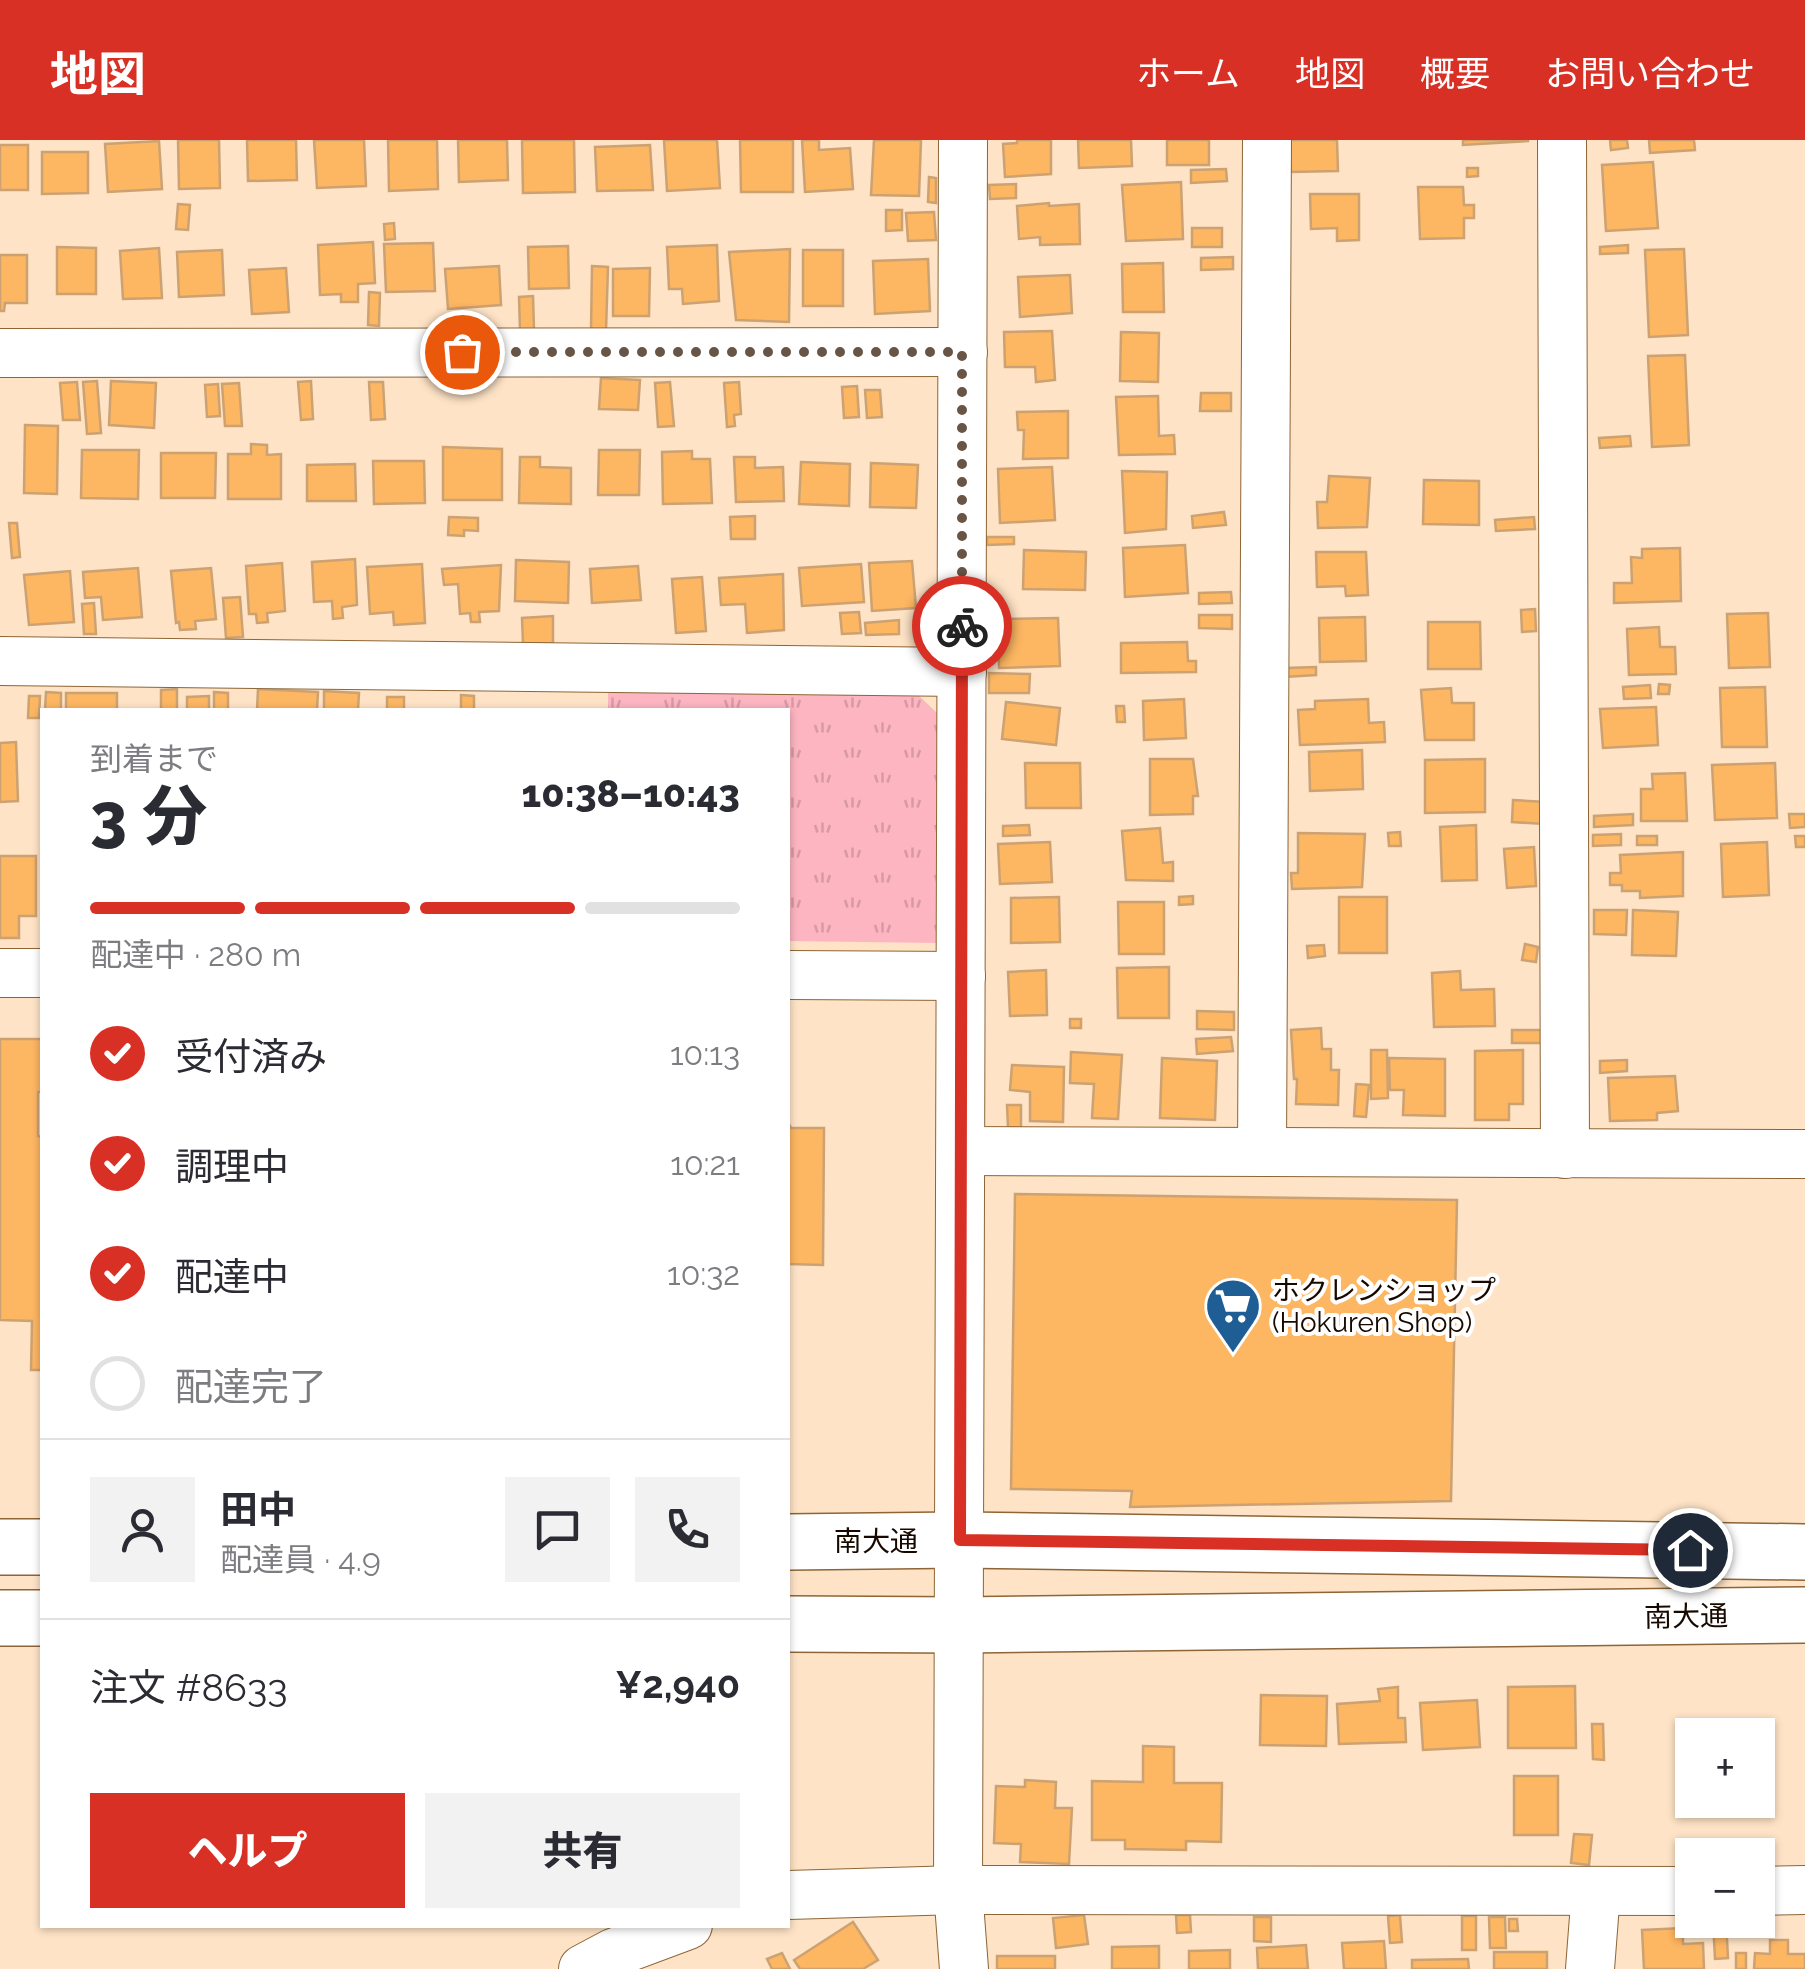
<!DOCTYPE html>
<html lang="ja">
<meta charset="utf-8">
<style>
:root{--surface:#fff;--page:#f2f2f3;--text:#2b2b33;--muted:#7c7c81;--line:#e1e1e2;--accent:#d93025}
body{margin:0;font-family:Raleway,"Noto Sans JP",sans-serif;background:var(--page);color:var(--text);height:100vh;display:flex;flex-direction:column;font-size:38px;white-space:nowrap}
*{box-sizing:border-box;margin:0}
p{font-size:32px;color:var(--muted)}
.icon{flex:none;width:55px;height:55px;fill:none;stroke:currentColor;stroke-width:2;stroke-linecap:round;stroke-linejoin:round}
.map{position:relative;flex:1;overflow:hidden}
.panel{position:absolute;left:40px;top:568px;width:750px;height:1220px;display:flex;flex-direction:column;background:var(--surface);border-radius:0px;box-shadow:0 2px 8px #0004}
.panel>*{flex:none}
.tools{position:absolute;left:1675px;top:1578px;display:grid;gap:20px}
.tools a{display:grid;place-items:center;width:100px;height:100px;border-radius:0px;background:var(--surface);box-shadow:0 2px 8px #0004;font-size:50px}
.pin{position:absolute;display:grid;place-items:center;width:85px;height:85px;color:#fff;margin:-42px;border:5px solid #fff;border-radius:50%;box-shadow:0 2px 10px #0007}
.courier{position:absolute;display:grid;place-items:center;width:100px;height:100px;margin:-50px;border:8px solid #d93025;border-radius:50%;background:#fff;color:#222;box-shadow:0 2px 12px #0007}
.head em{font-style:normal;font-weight:800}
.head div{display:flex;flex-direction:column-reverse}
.head{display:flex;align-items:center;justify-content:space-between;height:170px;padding:0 50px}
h1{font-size:65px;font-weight:800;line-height:75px}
.bar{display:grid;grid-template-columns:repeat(4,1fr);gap:15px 10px;align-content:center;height:120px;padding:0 50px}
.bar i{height:12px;border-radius:8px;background:var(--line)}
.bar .active{background:var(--accent)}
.bar p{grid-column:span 4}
.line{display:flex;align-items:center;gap:25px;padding:0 50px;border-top:2px solid var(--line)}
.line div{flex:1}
.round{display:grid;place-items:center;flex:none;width:105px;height:105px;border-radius:0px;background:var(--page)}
ol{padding:0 50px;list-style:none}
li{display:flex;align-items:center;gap:30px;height:110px}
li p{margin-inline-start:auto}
li .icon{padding:10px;border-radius:50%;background:var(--accent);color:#fff;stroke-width:4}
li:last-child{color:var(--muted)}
li i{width:55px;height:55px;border:5px solid var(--line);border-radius:50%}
.primary-button{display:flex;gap:20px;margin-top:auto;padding:20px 50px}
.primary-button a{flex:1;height:115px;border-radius:0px;background:var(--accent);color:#fff;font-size:40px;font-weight:800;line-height:115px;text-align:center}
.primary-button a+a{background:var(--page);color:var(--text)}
header{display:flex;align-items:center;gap:60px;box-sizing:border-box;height:140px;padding:0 50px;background:var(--accent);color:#fff}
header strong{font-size:48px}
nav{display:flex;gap:55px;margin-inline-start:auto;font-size:35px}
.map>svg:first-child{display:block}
</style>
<header>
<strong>地図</strong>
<nav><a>ホーム</a><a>地図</a><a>概要</a><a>お問い合わせ</a></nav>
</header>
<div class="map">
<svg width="1805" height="1829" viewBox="0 0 1805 1829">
<defs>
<pattern id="park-tufts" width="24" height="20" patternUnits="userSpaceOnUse" patternTransform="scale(2.5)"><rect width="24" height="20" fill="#fcb5c1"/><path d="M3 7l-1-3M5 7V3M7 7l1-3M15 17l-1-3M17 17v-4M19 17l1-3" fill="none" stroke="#d79aa4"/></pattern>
</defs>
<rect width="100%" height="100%" fill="#fee3c6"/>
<path fill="url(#park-tufts)" d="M608,547L911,548L939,575L938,803L788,801V570H608Z"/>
<g fill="#fdb662" stroke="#cda272" stroke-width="2.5">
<path d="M178,0H219L220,48L179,49Z"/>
<path d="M247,0H296L297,40L248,41Z"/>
<path d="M314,0H364L366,46L317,48Z"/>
<path d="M388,0H437L438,49L389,51Z"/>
<path d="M458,0H507L508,40L459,42Z"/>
<path d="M522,0H574L575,52L523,53Z"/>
<path d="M664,0H717L720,48L667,51Z"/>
<path d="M740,0H793V52H741Z"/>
<path d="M802,0H819V10L850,8L853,49L805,52Z"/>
<path d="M874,0H921L919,56L871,55Z"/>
<path d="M1017,0H1051V34L1005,37L1003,4L1017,3Z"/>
<path d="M1078,0H1131L1132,26L1079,28Z"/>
<rect x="1167" y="0" width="42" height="25"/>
<path d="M1290,0H1337L1338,31L1291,32Z"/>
<path d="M1463,0H1528V1L1463,5Z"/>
<path d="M1610,0H1627L1628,8L1611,10Z"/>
<path d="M1649,0H1694L1695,10L1650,13Z"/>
<path d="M159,1L162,49L108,52L105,4Z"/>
<rect x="0" y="5" width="28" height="45"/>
<path d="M650,5L653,50L597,51L595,7Z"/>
<path d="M42,12H88V53L42,54Z"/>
<path d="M1653,22L1658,88L1606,91L1602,25Z"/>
<path d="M1467,28H1478V36L1467,37Z"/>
<path d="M1226,29L1227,41L1191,43V30Z"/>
<path d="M929,37L936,38V63L928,62Z"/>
<path d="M1181,42L1183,99L1126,101L1122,45Z"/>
<path d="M1016,44V58L990,59L989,45Z"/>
<path d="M1418,47H1463L1464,65H1474V78H1464V98L1420,99Z"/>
<path d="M1310,54H1359V100L1337,101V88L1311,89Z"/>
<path d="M1049,63V66L1079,64L1080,104L1040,105V97L1019,99L1017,66Z"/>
<path d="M178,64L190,65L188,90L176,89Z"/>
<path d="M886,70H902V90L886,91Z"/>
<path d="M934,72L936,100L908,101L906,73Z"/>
<path d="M394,83L395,99L385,100L384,84Z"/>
<rect x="1192" y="88" width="30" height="19"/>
<path d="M373,102L375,143L358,144V162H341V154L320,155L318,105Z"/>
<path d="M433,103L435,151L386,152L384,104Z"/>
<path d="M717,105L719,161L683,164L682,149H669L667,107Z"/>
<path d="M1628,105V113L1600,114V107Z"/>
<path d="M568,106L569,148L529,149L528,107Z"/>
<path d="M57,107L96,108V154H57Z"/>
<path d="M159,108L162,158L123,159L120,111Z"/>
<path d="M790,109L789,182L736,180L729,112Z"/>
<path d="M1684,109L1688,195L1649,197L1645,110Z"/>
<path d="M222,110L224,155L179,157L177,112Z"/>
<rect x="803" y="110" width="40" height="56"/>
<path d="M0,115H27V163H5L4,171H0Z"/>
<path d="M1233,117V129L1201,130V118Z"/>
<path d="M928,119L930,171L875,174L873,121Z"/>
<path d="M1163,123L1164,172H1123L1122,124Z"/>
<path d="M499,126L501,165L448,169L445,129Z"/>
<path d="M592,126L608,127L606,191L591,190Z"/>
<path d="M286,128L289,172L252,174L249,130Z"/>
<path d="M650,128L649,176H613V129Z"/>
<path d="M1070,135L1072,173L1020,177L1018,137Z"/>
<path d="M369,152L380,153L379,186L368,185Z"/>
<path d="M533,156L534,190H520L519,157Z"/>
<path d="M1052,191L1055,240L1036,242L1035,227H1005L1004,192Z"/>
<path d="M1121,192L1159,193L1158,242L1120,241Z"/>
<path d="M1685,215L1689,305L1652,307L1648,216Z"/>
<path d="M601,238L640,240L638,270L599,269Z"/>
<path d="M97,241L101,293L87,294L83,242Z"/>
<path d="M111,241L156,243L154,288L109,285Z"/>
<path d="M311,241L313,279L301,280L298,242Z"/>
<path d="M77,242L80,280H63L60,243Z"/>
<path d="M369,242H383L385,279L371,280Z"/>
<path d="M670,242L674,286L658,287L655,243Z"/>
<path d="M739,242L741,274L734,275L735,286L727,287L724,243Z"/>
<path d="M239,243L242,286H225L222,244Z"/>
<path d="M218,244L220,276L207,277L205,245Z"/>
<path d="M857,246L859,277L844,278L842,247Z"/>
<path d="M865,250H880L882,277L867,278Z"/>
<path d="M1201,253H1231V271H1200Z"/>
<path d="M1158,256L1159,296L1174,295L1175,314L1119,315L1116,257Z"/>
<path d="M1068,271V318L1023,319L1024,290H1018L1017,272Z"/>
<path d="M25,285L58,286L57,354L24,353Z"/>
<path d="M1630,296L1631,306L1600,308L1599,298Z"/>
<path d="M251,304L267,305V315L281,314V359H228V314H251Z"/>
<path d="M443,307L502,309V360H443Z"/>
<path d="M82,310H139L138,359L81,358Z"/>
<path d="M599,310H640L639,355H598Z"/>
<path d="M692,311V319H710L712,363L663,364L662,312Z"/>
<path d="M161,313H216L215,358H161Z"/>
<path d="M520,317H540V327L571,328V364L519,363Z"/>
<path d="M734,317H755V328L783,327L784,361L736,362Z"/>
<path d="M373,321H424L425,363L374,364Z"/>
<path d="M801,322L850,324L849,366L799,364Z"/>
<path d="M871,323L918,325L916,368L870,367Z"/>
<path d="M355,324L356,361H307V325Z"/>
<path d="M1052,327L1055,380L1000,383L998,329Z"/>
<path d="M1122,331L1167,332L1166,389L1125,393Z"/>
<path d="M1329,336L1370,338L1367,387L1318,388L1317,362H1327Z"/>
<path d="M1424,340L1479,341V385L1423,384Z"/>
<path d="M1224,372L1226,385L1193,388L1192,376Z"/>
<path d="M755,376V399H731L730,377Z"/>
<path d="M449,377L478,378V391L464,390V396L448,395Z"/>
<path d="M1534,377L1535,389L1496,391L1495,380Z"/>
<path d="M9,383H17L20,417L12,418Z"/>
<path d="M987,397H1014V404L987,405Z"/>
<path d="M1185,405L1188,453L1125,457L1123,408Z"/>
<path d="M1680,408L1681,461L1614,463V443H1632L1631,417L1642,418V409Z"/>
<path d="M1024,410L1086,412L1085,450L1023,449Z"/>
<path d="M1316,412H1366L1368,455L1346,456L1345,446L1317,447Z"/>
<path d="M355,419L357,465L342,467L343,478L333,479L332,461L314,462L312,422Z"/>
<path d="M516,420L569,422L568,463L515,461Z"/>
<path d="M912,421L916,468L872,471L869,423Z"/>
<path d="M282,423L285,471L267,473L268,482L257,483L256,474H249L246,426Z"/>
<path d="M422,424L425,483L394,485L393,472L370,474L367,427Z"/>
<path d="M861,424L864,462L802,466L799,428Z"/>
<path d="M501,425L499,471L479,472L480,482H471L470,473L460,474L458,444L444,445L442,429Z"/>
<path d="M638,426L641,460L592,463L590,429Z"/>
<path d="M138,428L142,477L103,480L101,457L85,458L83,432Z"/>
<path d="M211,428L216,479L195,481L196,489L180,490L179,482L176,483L171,431Z"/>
<path d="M70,431L74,482L29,485L24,435Z"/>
<path d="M783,434L784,490L747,493L745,464L721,465L719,438Z"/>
<path d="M702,437L706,491L676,493L672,439Z"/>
<path d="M1231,452L1232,463L1199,464V453Z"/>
<path d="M240,457L243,497L226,498L223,458Z"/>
<path d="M94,463L96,494H84L82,464Z"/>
<path d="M1535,469L1536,491L1522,492L1521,470Z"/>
<path d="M859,472L861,493L842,494L840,473Z"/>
<path d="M1768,473L1770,527L1729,528L1727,474Z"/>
<path d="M1199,475H1232V489L1199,488Z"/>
<path d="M553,476V503L523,504L522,478Z"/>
<path d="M1365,477L1366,521L1320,522L1319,478Z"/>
<path d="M1058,478L1060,526L999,528L998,479Z"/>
<path d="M899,480V494L866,495L865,483Z"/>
<path d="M1428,482H1480L1481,529H1428Z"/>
<path d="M1659,487L1660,507H1675L1676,534L1629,535L1627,489Z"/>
<path d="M1187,502L1188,521H1196V532L1121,533V503Z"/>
<path d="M1316,527V535L1285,537V528Z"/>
<path d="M989,533L1030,534L1029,553H989Z"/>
<path d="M1659,544L1670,545L1669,554H1658Z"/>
<path d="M1650,545L1651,558L1624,559L1623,547Z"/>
<path d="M1765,547L1767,607H1722L1720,548Z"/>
<path d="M1451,548L1452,563H1474V600H1425L1421,550Z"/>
<path d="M177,549V570H161V550Z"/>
<path d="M258,549L318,552L317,570H257Z"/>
<path d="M324,551L359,553L358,570H324Z"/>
<path d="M46,552L61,553V570H45Z"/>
<path d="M214,552L228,553V570H214Z"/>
<rect x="66" y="553" width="51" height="17"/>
<path d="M461,555L474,556V570H461Z"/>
<path d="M29,556H40L39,578H28Z"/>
<path d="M209,556V570H187V557Z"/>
<rect x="387" y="557" width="17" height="13"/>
<path d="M1184,559L1186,598L1144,600L1143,561Z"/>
<path d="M1368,559L1369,583L1384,582L1385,602L1300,605L1298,570L1315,569V561Z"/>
<path d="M1006,562L1060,568L1056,605L1002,599Z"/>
<path d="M1116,566H1124L1125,582H1117Z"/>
<path d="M1656,567L1658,605L1603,608L1600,569Z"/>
<path d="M16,602L18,661L0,662V603Z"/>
<path d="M1362,610L1363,649L1310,651L1309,612Z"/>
<path d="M1150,619H1193L1198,656H1193V674L1150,675Z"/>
<path d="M1485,619V672L1425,673V620Z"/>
<path d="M1025,623H1080L1081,668H1026Z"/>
<path d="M1775,623L1777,678L1715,680L1712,625Z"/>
<path d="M1685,633L1687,681H1641V649H1653L1652,634Z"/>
<path d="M1513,660L1546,662L1544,684L1512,682Z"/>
<path d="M1633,674V685L1594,687V676Z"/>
<path d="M1789,674H1805V687L1790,688Z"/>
<path d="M1029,685L1030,695L1003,696V686Z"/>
<path d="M1476,685L1477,740L1442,741L1440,687Z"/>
<path d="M1160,688L1163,723L1173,722V741L1126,740L1122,691Z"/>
<path d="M1400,692L1401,706H1389L1388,693Z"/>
<path d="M1298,693L1365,694L1362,747L1292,749L1291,733H1298Z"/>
<path d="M1621,694V705L1593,706V695Z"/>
<rect x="1637" y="696" width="20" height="9"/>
<path d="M1795,696H1805V707H1796Z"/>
<path d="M1050,702L1052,742L1000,744L998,704Z"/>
<path d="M1767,702L1769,755L1723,757L1721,704Z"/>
<path d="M1534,707L1536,746L1507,748L1504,709Z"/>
<path d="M1683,712V756L1640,758V751H1622V745H1610V733H1621L1620,715Z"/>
<path d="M0,716H36V776H19V798H0Z"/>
<path d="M1193,756V764L1179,765V757Z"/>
<path d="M1059,757L1060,802L1011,803V758Z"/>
<rect x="1339" y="757" width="48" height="56"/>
<path d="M1118,762H1164V814H1119Z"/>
<path d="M1594,770H1627L1626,795L1594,794Z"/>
<path d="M1633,770L1678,772L1676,816L1632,815Z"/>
<path d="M1525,804L1538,807L1536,822L1522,820Z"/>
<path d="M1324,805L1325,816L1308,818L1307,806Z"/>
<path d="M1169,827V878H1118L1117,828Z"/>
<path d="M1046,830L1047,875L1010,876L1008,832Z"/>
<path d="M1460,831L1461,850L1494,849L1495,886L1434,887L1432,833Z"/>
<path d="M1197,871L1234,872V890L1197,889Z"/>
<rect x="1070" y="879" width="11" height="9"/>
<path d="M1321,888L1322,909H1331V930H1339L1338,965L1296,964L1297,939H1294L1291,890Z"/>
<rect x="1512" y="890" width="29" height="13"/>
<path d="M1231,897L1233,911L1197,914L1196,899Z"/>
<path d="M0,899H42V952H38V996L42,997V1230H31L32,1181L0,1180Z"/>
<path d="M1371,910H1387L1388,958L1371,959Z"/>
<path d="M1523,910V964H1509V980H1475V911Z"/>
<path d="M1071,912L1122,915L1118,979L1092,978L1094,944L1070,943Z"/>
<path d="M1162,918L1217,921L1215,980L1160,978Z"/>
<path d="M1389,918L1445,919V976L1403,975L1404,950H1390Z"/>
<path d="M1627,920V931L1600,933V921Z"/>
<path d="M1012,925L1064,927L1063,982L1030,981V952L1010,950Z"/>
<path d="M1675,936L1678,971L1657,973V980L1610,981L1608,938Z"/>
<path d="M1356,944L1369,945L1366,977L1354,976Z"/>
<path d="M1007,965H1021V988H1008Z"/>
<path d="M788,982L791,988H824L823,1125L788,1124Z"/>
<path d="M1015,1054L1457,1060L1451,1361L1130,1367L1132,1351L1011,1349Z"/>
<path d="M1575,1546L1576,1608H1508V1547Z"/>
<path d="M1398,1547V1578H1405L1406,1602L1339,1604L1337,1564L1380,1561L1378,1549Z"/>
<path d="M1261,1555L1327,1556L1326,1606L1260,1605Z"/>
<path d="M1477,1560L1480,1607L1423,1610L1420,1563Z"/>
<path d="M1592,1584H1603L1604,1620L1593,1619Z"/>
<path d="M1143,1606L1174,1607V1643H1222L1221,1702L1186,1701V1710L1125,1709V1700H1092V1641L1143,1642Z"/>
<rect x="1514" y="1636" width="44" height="59"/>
<path d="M1025,1640L1056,1642L1055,1668H1072L1069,1724L1020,1722L1021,1704L994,1703L996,1646L1025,1647Z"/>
<path d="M1574,1694L1592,1695L1589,1725L1571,1723Z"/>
<path d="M1084,1775L1088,1804L1056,1808L1053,1778Z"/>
<path d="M1176,1775H1190L1191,1792L1177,1793Z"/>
<path d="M1400,1775L1402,1802L1390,1803L1388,1776Z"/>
<rect x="1462" y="1776" width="14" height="34"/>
<path d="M1254,1777H1271V1802L1254,1801Z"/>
<path d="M1489,1777H1505L1506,1808H1490Z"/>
<path d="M1509,1779H1517L1518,1791H1509Z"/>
<path d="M1726,1780L1728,1818L1715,1819L1713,1781Z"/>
<path d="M853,1782L878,1820L863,1829H800L794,1820Z"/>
<path d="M1683,1788V1804L1703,1803L1704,1829H1644L1642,1790Z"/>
<path d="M1770,1800H1788V1814H1805V1829H1754L1755,1813L1770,1814Z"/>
<path d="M1384,1801L1386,1829H1344L1342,1803Z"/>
<path d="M1306,1805L1308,1829H1258L1257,1808Z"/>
<path d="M1159,1806V1829H1112V1807Z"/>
<path d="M1230,1810V1829H1189V1811Z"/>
<rect x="1494" y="1812" width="53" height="17"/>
<path d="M782,1813L790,1829H772L767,1819Z"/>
<rect x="1736" y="1813" width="10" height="16"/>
<rect x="997" y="1816" width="58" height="13"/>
<path d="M1468,1819L1469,1829H1412V1820Z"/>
</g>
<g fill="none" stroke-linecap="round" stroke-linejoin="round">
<g stroke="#8d6536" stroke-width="50">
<g id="minor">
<path d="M963,0L958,1750L964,1829"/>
<path d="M1562,0L1565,1014"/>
<path d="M0,213L963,212"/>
<path d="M0,521L962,532"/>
<path d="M0,833H42"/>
<path d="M788,835L961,836"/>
<path d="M961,1011L1805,1014"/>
<path d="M1262,1012L1267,0"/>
<path d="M1758,1751L1805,1750"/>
<path d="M788,1755L958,1750L1692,1751"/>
<path d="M583,1829L613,1813L688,1785"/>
<path d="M1590,1829L1596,1751"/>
</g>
</g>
<g stroke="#8d6536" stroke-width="58">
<g id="major">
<path d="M788,1402L959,1400L1805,1412"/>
<path d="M0,1407H42"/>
<path d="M0,1478H42"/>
<path d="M788,1484L961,1485L1805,1475"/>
</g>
</g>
<use href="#minor" stroke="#fff" stroke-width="48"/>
<use href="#major" stroke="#fff" stroke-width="55"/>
</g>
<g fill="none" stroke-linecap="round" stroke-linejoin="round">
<path stroke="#685545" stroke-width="10" stroke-dasharray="0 18" d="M462,212H962V486"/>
<path stroke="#d93025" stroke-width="12" d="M962,486L960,1400L1690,1410"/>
</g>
<defs>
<g id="supermarket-pin" transform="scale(2.875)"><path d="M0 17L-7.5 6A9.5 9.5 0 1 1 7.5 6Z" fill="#1f5e94" stroke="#fff"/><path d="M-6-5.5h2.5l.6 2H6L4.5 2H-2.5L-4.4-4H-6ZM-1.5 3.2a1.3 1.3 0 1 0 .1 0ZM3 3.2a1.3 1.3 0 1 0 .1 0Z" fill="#fff"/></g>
</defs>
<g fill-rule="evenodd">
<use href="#supermarket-pin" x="1233" y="1166"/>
</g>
<g text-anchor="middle" stroke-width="8" stroke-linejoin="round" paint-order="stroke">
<g font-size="28" fill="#180900" stroke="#fff" text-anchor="start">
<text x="1272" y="1160">ホクレンショップ<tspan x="1272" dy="32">(Hokuren Shop)</tspan></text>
</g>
<g font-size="28" fill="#180900" stroke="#fff">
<text x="876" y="1411">南大通</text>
<text transform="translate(1686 1476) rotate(-1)" y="10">南大通</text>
</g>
</g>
</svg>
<div class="tools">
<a>+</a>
<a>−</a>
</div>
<div class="pin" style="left:462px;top:212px;background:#ea580c"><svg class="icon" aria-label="bag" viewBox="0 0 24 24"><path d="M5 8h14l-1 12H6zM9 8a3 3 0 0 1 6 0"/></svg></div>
<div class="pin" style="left:1690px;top:1410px;background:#1f2937"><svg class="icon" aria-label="home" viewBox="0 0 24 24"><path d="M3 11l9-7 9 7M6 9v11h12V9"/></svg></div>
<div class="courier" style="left:962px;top:486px"><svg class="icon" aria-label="bike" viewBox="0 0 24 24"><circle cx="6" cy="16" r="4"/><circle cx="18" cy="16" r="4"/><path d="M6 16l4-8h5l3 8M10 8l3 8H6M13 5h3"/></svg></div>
<section class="panel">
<div class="head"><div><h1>3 分</h1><p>到着まで</p></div><em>10:38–10:43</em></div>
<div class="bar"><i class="active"></i><i class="active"></i><i class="active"></i><i></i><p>配達中 · 280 m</p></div>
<ol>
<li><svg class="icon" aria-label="check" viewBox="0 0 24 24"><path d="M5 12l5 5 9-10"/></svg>受付済み<p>10:13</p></li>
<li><svg class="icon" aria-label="check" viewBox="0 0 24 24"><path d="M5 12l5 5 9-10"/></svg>調理中<p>10:21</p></li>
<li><svg class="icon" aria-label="check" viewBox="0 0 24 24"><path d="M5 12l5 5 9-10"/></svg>配達中<p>10:32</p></li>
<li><i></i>配達完了</li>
</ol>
<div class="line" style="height:180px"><a class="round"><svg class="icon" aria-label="person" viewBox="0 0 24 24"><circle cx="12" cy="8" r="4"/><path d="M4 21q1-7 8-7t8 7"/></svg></a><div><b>田中</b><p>配達員 · 4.9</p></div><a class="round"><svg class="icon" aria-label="chat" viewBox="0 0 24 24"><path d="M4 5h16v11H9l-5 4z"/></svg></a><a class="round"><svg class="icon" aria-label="phone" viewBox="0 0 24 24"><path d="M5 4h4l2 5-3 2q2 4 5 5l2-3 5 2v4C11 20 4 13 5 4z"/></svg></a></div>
<div class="line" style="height:130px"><div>注文 #8633</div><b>¥2,940</b></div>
<div class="primary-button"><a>ヘルプ</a><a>共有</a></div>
</section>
</div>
